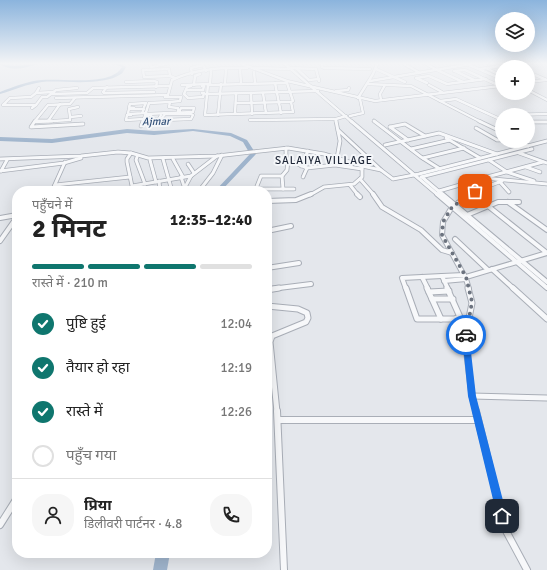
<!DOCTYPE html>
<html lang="hi">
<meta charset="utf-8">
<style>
:root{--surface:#fff;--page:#f6f6f6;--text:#222;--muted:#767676;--line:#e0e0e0;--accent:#0f766e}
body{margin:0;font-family:Signika,"Noto Sans Devanagari",sans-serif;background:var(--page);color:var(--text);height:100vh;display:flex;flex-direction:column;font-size:15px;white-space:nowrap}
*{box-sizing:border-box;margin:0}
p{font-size:13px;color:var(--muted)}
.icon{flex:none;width:22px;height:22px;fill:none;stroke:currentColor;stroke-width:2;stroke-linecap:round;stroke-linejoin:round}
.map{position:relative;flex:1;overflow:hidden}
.details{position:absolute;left:12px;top:186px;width:260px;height:372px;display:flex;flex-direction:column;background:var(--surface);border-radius:16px;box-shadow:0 4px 16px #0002}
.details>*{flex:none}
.controls{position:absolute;left:495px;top:12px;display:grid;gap:8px}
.controls a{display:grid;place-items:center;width:40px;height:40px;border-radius:50%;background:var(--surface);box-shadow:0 4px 16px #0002;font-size:20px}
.pin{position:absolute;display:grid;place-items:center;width:34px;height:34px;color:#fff;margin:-17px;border-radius:8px;box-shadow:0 2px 6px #0006}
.courier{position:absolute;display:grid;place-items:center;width:40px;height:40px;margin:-20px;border:3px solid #1a73e8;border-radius:50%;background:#fff;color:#222;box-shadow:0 1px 5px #0007}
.overview em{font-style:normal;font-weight:700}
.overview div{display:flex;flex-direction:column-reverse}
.overview{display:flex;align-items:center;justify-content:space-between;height:68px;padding:0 20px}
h1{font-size:26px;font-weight:700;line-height:30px}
.bar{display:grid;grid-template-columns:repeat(4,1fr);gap:6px 4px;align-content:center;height:48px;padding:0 20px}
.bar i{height:5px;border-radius:3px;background:var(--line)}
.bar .on{background:var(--accent)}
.bar p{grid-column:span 4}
.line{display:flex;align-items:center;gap:10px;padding:0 20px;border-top:1px solid var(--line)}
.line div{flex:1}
.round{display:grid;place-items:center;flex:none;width:42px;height:42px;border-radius:16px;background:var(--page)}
ol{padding:0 20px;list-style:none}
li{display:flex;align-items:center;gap:12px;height:44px}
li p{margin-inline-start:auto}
li .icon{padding:4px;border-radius:50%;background:var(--accent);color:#fff;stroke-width:4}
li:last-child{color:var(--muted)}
li i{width:22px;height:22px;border:2px solid var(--line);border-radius:50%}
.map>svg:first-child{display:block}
</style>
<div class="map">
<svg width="547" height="570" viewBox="0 0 547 570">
<rect width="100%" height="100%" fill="#e4e7ec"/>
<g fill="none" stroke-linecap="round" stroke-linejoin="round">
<g fill="#9fb4cc" fill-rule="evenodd">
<path d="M0,64L14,66L37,64C25,68 11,72 0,64Z"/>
<path d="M114,64H121L126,67C124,70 123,73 121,74C102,87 63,80 42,82C27,84 14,90 0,94V92C13,87 28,81 42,80C62,78 111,87 122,67Z"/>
<path d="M127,129L154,131L193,129L231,133L247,140L256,154L221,191H215L250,154L243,142L230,136L193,131L154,135L127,133L52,143L0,141V137L52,139Z"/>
<path d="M156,553H170L167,570H153Z"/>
</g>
<g stroke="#a9aeb7" stroke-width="3.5">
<g id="minor-far4">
<path d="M150,64L151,67L166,64"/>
<path d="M242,64L287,81L375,101L500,86"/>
<path d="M285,64L352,122"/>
<path d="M322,64V67L324,68L370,69"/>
<path d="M404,64L420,73"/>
<path d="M426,64L437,70"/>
<path d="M469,65L502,79"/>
<path d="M240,68L241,84"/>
<path d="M254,68L291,69"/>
<path d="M290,68L316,69L319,81"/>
<path d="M296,68L309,80L319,79"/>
<path d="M486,68L502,76"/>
<path d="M169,69L170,76L144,77L143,70Z"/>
<path d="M376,69L405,82"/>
<path d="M480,69L508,65L516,67"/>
<path d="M437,70L463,82"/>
<path d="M454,71L465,70L500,86"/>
<path d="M455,71L474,80"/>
<path d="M254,72L255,83"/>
<path d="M528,72L547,80"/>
<path d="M192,74L191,68L203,65L206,71"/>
<path d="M170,76L175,78"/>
<path d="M416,78L429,76L447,84L486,79"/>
<path d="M416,78L427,83"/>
<path d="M370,81L471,64"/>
<path d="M126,82L154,81L157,82L156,87"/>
<path d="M528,82L546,80"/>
<path d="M275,83L281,113"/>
<path d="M287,83L293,101L291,102L293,112L205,115L208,85Z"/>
<path d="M210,84L211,71"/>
<path d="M225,84L226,69"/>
<path d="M367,84L411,86L481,122"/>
<path d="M182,85L210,84"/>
<path d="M194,85L195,76L200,74"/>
<path d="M429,85L442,92"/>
<path d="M107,87L103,92L104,93L154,92"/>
<path d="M39,88L36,93L53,92"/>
<path d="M77,88L56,90L51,94L87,93L93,88L170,86"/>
<path d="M187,90H203L204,86H202"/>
<path d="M528,90L547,100"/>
<path d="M336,91L348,90L349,88"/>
<path d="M251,93L252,114"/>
<path d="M263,93L266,113"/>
<path d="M184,94L187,87L191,86"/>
<path d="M184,94L188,98L203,97L204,93H202"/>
<path d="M206,94L318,91"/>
<path d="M165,97H181L180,101L170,102"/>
<path d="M56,98L168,95L172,80C195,69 221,67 247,68"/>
<path d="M358,98L373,74L377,64"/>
<path d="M381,100L380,94L385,85"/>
<path d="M440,101L456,99L502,120"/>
<path d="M149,103L170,102L169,107L178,108V111"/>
<path d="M236,103L291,102"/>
<path d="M36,105L42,97H47L51,94"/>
<path d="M32,108L36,105H3L10,98L31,97L36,93"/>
<path d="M134,108L129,107L130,104L146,103L144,107"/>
<path d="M142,113L144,109H129L128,113L129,114L146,113"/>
<path d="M146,114L193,112L194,108H181L179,112"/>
<path d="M165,114H191L193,115L191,119L163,120L162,118Z"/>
<path d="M235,114L236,94"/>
<path d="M131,115H127L126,120L144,119"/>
<path d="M151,115H147L145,120L159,119L161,115"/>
<path d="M218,115L221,84"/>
<path d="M507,115L547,114"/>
<path d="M350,116L363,113L360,99"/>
<path d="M70,117L69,109L78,107"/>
<path d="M70,120V117L81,116"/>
<path d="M250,120L336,119"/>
<path d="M35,121L48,105L70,104L75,98"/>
<path d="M48,121L60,104"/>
<path d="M35,122L70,120"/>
<path d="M143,122L149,103"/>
<path d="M336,122V119L346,116"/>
</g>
</g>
<g stroke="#a9aeb7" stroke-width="4.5">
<g id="minor-far3">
<path d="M52,121H35L31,127L83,124"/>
<path d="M336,121L340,141L337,158"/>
<path d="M351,121L438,195"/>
<path d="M374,121L421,157L440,169"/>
<path d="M479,121L502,132"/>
<path d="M528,122H547"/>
<path d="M141,126L143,121"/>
<path d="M390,127L405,124L425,136"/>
<path d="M390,127L408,140"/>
<path d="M476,128L497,140H502"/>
<path d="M338,130L381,170"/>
<path d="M446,138L480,158"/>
<path d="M519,141L528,146"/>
<path d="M385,145L439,133L497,154"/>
<path d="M286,148V156L288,160L307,168L335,165L362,169"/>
<path d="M411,149L450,140"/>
<path d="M131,153L127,159V162L132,186L191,176L217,156"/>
<path d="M519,153L547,163"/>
<path d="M137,157L136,160L145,184"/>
<path d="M423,158L464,148"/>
<path d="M0,159L81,156L118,152L131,153L148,158L217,156L288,148L324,154L362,166L381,170L393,179L419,174L547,141"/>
<path d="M163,159L172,191"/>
<path d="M173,159L183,177"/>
<path d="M150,160L156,182"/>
<path d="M489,160L507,172L534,181"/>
<path d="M188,164L194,173"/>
<path d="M301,166L308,151"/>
<path d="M526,167L540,172"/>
<path d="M0,171L64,163L81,158"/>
<path d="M1,171L7,160"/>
<path d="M282,176L283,189"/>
<path d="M181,177L185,189"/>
<path d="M303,177L307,168"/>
<path d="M421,177L532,149"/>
<path d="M422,177L443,195"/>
<path d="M487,177L543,162"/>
<path d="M360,179L374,195"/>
<path d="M159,181L160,191"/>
<path d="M500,182L509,192"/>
<path d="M55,185L130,177"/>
<path d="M350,185L358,195"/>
<path d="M254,189H294"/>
<path d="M52,191L65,162"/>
<path d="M183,191L191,176"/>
<path d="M199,191L213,173L222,155"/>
<path d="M255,191L261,176H282L287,170L288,160"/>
<path d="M439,191L484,178L547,184"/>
<path d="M310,195L324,187L354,184L362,177V166"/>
<path d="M470,195L475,191L502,181"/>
</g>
</g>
<g stroke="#a9aeb7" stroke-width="6">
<g id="minor-far2">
<path d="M357,194L360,197"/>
<path d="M373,194L382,207L421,230L442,250L452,253"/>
<path d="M437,194L547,288"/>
<path d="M442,194L547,282"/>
<path d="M267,201L296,200L311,194"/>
<path d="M508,202L547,230"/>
<path d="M488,206L547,253"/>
<path d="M467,215L498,202H519"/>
<path d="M0,218L17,215"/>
<path d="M267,231L291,226"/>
<path d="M455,239L488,270"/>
<path d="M0,241L17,217"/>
<path d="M267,268L299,263"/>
<path d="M492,269L514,289"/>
<path d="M442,276L448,289"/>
<path d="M442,276L464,275"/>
<path d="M422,277L428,289"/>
<path d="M466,277L547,253"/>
<path d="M444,281L466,279"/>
<path d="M271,289L311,284"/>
<path d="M406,289L402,278L442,276"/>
<path d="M469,289L466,279L442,235L443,222L452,207L471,194"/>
</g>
</g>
<g stroke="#a9aeb7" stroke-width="7">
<g id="minor-far1">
<path d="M406,288L417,319H454L460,317L447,288"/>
<path d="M427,288L441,319"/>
<path d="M468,288L472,303L465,338L472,396L476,412"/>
<path d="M513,288L547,319"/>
<path d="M267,290L279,288"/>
<path d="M429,292L449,291"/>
<path d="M432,299H453"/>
<path d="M267,306L298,309L307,313L308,318L306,322L272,336L270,342L277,412"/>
<path d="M472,396L547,398"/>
</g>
</g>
<g stroke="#a9aeb7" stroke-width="8">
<g id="minor">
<path d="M277,411L284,570"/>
<path d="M476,411L505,529L527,570"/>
<path d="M278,420H478"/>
<path d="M0,525L17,498"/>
</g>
</g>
<use href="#minor-far4" stroke="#f7f8fa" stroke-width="2.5"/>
<use href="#minor-far3" stroke="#f7f8fa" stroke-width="3"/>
<use href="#minor-far2" stroke="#f7f8fa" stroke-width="4"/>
<use href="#minor-far1" stroke="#f7f8fa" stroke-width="5"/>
<use href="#minor" stroke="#f7f8fa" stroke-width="6"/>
</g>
<linearGradient id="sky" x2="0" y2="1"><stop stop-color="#8bb4dd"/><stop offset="0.44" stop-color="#f3f4f6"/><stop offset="1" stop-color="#f3f4f6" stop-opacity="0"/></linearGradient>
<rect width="547" height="144" fill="url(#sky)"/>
<path fill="#1a73e8" d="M463,333H466L469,335L476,396L507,516L506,519L502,521L498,519L497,516L468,396L462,335Z"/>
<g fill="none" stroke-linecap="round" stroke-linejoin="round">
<path stroke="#6c737f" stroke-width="4" stroke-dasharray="0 7.2" d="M466,335L472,302L466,277L442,235L443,222L452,207L475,191"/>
</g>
<g text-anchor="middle" stroke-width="4" stroke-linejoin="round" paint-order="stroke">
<g font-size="11" font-style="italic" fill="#34527a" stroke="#f4f6f9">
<text transform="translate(156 121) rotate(-1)" y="4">Ajmar</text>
</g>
<g font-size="11" letter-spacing="1" fill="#1d2536" stroke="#f4f6f9">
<text x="324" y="164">SALAIYA VILLAGE</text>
</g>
</g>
</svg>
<div class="controls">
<a><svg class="icon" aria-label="layers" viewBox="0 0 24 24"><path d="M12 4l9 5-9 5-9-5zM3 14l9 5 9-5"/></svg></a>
<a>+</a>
<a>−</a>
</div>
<div class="pin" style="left:475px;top:191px;background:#ea580c"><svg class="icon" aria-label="bag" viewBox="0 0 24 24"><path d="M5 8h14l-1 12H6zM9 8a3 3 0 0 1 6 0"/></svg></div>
<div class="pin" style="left:502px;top:516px;background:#1f2937"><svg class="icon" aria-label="home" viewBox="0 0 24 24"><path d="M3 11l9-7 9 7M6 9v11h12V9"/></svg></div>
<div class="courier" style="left:466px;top:335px"><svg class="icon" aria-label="car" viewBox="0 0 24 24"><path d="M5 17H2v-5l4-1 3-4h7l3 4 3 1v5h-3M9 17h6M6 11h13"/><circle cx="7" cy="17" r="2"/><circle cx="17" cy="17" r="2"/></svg></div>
<section class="details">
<div class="overview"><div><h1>2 मिनट</h1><p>पहुँचने में</p></div><em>12:35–12:40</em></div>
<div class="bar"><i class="on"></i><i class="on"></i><i class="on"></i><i></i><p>रास्ते में · 210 m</p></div>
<ol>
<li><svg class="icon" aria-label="check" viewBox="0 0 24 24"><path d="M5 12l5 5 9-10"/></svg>पुष्टि हुई<p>12:04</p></li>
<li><svg class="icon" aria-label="check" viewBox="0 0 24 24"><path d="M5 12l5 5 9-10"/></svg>तैयार हो रहा<p>12:19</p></li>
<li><svg class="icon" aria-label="check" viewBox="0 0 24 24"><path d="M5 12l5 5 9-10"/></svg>रास्ते में<p>12:26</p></li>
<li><i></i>पहुँच गया</li>
</ol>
<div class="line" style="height:72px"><a class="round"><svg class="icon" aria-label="person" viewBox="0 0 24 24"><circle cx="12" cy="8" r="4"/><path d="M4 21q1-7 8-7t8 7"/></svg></a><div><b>प्रिया</b><p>डिलीवरी पार्टनर · 4.8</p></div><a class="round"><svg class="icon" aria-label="phone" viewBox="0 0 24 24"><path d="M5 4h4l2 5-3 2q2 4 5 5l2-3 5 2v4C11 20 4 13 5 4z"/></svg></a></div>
</section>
</div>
